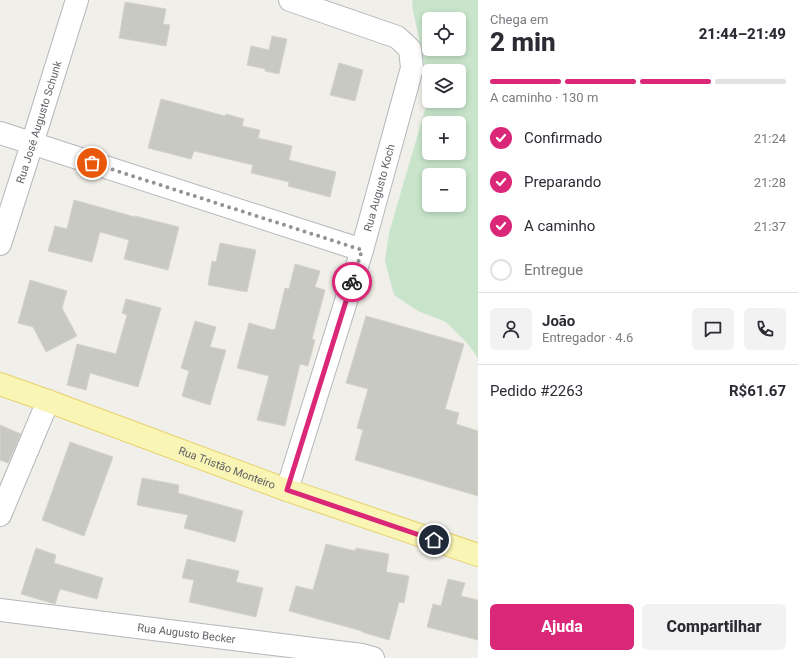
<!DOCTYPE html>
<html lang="pt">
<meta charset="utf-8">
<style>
:root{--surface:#fff;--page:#f2f2f3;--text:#2b2b33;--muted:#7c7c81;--line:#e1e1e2;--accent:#db2777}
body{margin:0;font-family:Roboto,sans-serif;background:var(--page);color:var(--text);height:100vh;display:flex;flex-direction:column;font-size:15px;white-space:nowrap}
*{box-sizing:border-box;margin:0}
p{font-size:13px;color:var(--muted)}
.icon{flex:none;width:22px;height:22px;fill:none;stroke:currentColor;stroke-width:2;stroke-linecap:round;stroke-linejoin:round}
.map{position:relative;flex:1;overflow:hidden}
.side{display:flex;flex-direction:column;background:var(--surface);width:320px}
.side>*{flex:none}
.fabs{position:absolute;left:422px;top:12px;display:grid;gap:8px}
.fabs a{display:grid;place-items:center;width:44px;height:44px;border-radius:6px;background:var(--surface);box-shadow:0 2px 6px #0003;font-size:20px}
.pin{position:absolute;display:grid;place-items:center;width:34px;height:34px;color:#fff;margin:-17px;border:2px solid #fff;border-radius:50%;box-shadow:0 1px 4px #0007}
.courier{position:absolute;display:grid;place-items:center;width:40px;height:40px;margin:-20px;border:3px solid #db2777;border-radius:50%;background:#fff;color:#222;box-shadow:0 1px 5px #0007}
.summary em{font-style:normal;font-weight:800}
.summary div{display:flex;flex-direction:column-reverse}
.summary{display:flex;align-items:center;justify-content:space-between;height:68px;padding:0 12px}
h1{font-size:26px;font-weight:800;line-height:30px}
.bar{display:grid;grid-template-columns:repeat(4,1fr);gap:6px 4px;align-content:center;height:48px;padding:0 12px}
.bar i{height:5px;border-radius:3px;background:var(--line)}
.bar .active{background:var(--accent)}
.bar p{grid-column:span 4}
.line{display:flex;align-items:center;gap:10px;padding:0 12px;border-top:1px solid var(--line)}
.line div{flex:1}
.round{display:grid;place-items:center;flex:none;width:42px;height:42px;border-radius:6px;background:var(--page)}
ol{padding:0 12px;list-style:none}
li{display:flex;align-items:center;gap:12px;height:44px}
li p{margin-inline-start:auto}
li .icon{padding:4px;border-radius:50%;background:var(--accent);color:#fff;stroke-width:4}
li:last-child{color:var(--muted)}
li i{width:22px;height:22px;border:2px solid var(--line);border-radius:50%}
.action{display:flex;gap:8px;margin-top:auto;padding:8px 12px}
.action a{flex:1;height:46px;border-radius:6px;background:var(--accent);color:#fff;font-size:16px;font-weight:800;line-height:46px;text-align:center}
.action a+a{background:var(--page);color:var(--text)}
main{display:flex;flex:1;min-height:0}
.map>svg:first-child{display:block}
</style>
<main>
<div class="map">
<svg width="478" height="658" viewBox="0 0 478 658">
<rect width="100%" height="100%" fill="#f0efe9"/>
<path fill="#c8e5cb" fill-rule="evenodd" d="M413,0H478V358L468,344L446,322L418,311L394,295L385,261L389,233L429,96V101H459V71H429V87L412,5ZM429,19H459V49H429ZM429,123H459V153H429ZM429,175H459V205H429Z"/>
<g fill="#c9c9c3" stroke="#d5d2c7">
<path d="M125,2L166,9L163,24L170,25L166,46L119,38Z"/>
<path d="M272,36L287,39L279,74L265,71V69L247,65L251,46L269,50Z"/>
<path d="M339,63L363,70L355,101L330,95Z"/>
<path d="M161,99L225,116L226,114L244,119L242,126L260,130L258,138L292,146L289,160L336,172L330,197L288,186L289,182L251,173L253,165L194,151L191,159L148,148Z"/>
<path d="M74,200L135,217V216L179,227L168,270L124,259L129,240L100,232L92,262L48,251L55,226L67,229Z"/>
<path d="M220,243L256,250L247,292L208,285L212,261L216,262Z"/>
<path d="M295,264L320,271L315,287L325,290L312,339L315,340L308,366L300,364L285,426L257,420L269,376L237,368L249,323L273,330L274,329H275L285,288L289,289Z"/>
<path d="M30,280L67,291L62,308L77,336L46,352L33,327L18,323Z"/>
<path d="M126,299L161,308L138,387L90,373L86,390L67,385L77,344L116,354L127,315L122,313Z"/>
<path d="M366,316L464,344L445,409L459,413L456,424L478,431V496L355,460L363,430L357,428L368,389L346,383Z"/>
<path d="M195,321L216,327L210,347L226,350L210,405L182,396L189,371L181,368Z"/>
<path d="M0,425L21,434L8,463L0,460Z"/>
<path d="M70,442L113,457L84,536L42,520Z"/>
<path d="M142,478L179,485L178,493L243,511L235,542L184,528L188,515L137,505Z"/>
<path d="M326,544L355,551L356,548L389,554L386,572L409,576L404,603L399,602L389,640L362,632V631L289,611L296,586L313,590Z"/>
<path d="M36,548L56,555L54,563L103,578L97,599L60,589L55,604L21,594Z"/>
<path d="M187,559L239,571L236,582L263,588L256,617L189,602L194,580L182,578Z"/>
<path d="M448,579L465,583L461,596L478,600V640L427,627L433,604L441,606Z"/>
</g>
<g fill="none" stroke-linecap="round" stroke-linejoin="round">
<g stroke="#b5b7bb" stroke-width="24">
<g id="minor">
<path d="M0,133L362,250"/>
<path id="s1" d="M0,244L32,144L77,0"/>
<path id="s2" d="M287,490L362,250L412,68L410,49L397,37L290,0"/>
<path d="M0,515L48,401"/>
<path id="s3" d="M0,610L362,655L373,658"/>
</g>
</g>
<g stroke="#e7d16b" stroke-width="24">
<g id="major">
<path id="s4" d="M0,384L48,401L287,490L478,555"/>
</g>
</g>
<use href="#minor" stroke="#fff" stroke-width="22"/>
<use href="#major" stroke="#f9f5b5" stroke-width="22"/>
</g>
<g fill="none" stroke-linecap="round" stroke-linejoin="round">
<path stroke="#929394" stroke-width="4" stroke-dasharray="0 7.2" d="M92,163L362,250L352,282"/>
<path stroke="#db2777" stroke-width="5" d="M352,282L287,490L434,540"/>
</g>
<g text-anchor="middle" stroke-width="3.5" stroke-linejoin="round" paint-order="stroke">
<g font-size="11" fill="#606267" stroke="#fff">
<text dy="4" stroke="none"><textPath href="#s1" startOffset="128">Rua José Augusto Schunk</textPath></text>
<text dy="4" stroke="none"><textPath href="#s2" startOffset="316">Rua Augusto Koch</textPath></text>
<text dy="4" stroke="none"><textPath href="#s4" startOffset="242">Rua Tristão Monteiro</textPath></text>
<text dy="4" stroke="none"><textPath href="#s3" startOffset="188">Rua Augusto Becker</textPath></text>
</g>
</g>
</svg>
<div class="fabs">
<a><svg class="icon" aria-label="locate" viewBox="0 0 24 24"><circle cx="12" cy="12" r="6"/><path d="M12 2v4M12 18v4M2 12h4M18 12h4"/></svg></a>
<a><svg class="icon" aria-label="layers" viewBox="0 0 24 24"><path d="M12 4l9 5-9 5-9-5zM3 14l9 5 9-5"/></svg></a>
<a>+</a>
<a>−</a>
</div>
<div class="pin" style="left:92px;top:163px;background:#ea580c"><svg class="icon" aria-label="bag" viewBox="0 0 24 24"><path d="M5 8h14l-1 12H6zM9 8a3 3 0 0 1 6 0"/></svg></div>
<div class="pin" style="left:434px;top:540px;background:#1f2937"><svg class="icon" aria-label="home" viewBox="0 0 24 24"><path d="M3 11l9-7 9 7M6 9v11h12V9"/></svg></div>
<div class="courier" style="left:352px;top:282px"><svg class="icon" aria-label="bike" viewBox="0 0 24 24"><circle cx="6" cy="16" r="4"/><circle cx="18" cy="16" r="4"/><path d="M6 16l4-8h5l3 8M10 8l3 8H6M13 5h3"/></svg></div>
</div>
<section class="side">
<div class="summary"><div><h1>2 min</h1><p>Chega em</p></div><em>21:44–21:49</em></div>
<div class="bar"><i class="active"></i><i class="active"></i><i class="active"></i><i></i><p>A caminho · 130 m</p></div>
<ol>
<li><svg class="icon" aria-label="check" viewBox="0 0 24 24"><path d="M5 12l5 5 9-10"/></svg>Confirmado<p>21:24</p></li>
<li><svg class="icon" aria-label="check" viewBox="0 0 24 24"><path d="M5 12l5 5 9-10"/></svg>Preparando<p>21:28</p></li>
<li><svg class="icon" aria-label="check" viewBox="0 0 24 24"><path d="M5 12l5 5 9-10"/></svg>A caminho<p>21:37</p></li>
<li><i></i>Entregue</li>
</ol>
<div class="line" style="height:72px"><a class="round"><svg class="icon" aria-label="person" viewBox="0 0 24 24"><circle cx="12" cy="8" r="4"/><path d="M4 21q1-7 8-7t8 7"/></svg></a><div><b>João</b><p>Entregador · 4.6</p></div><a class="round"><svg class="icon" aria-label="chat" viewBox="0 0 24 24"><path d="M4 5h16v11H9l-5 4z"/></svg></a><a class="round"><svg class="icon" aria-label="phone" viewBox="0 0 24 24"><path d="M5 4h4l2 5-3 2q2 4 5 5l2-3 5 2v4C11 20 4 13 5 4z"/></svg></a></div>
<div class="line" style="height:52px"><div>Pedido #2263</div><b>R$61.67</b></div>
<div class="action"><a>Ajuda</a><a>Compartilhar</a></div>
</section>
</main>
